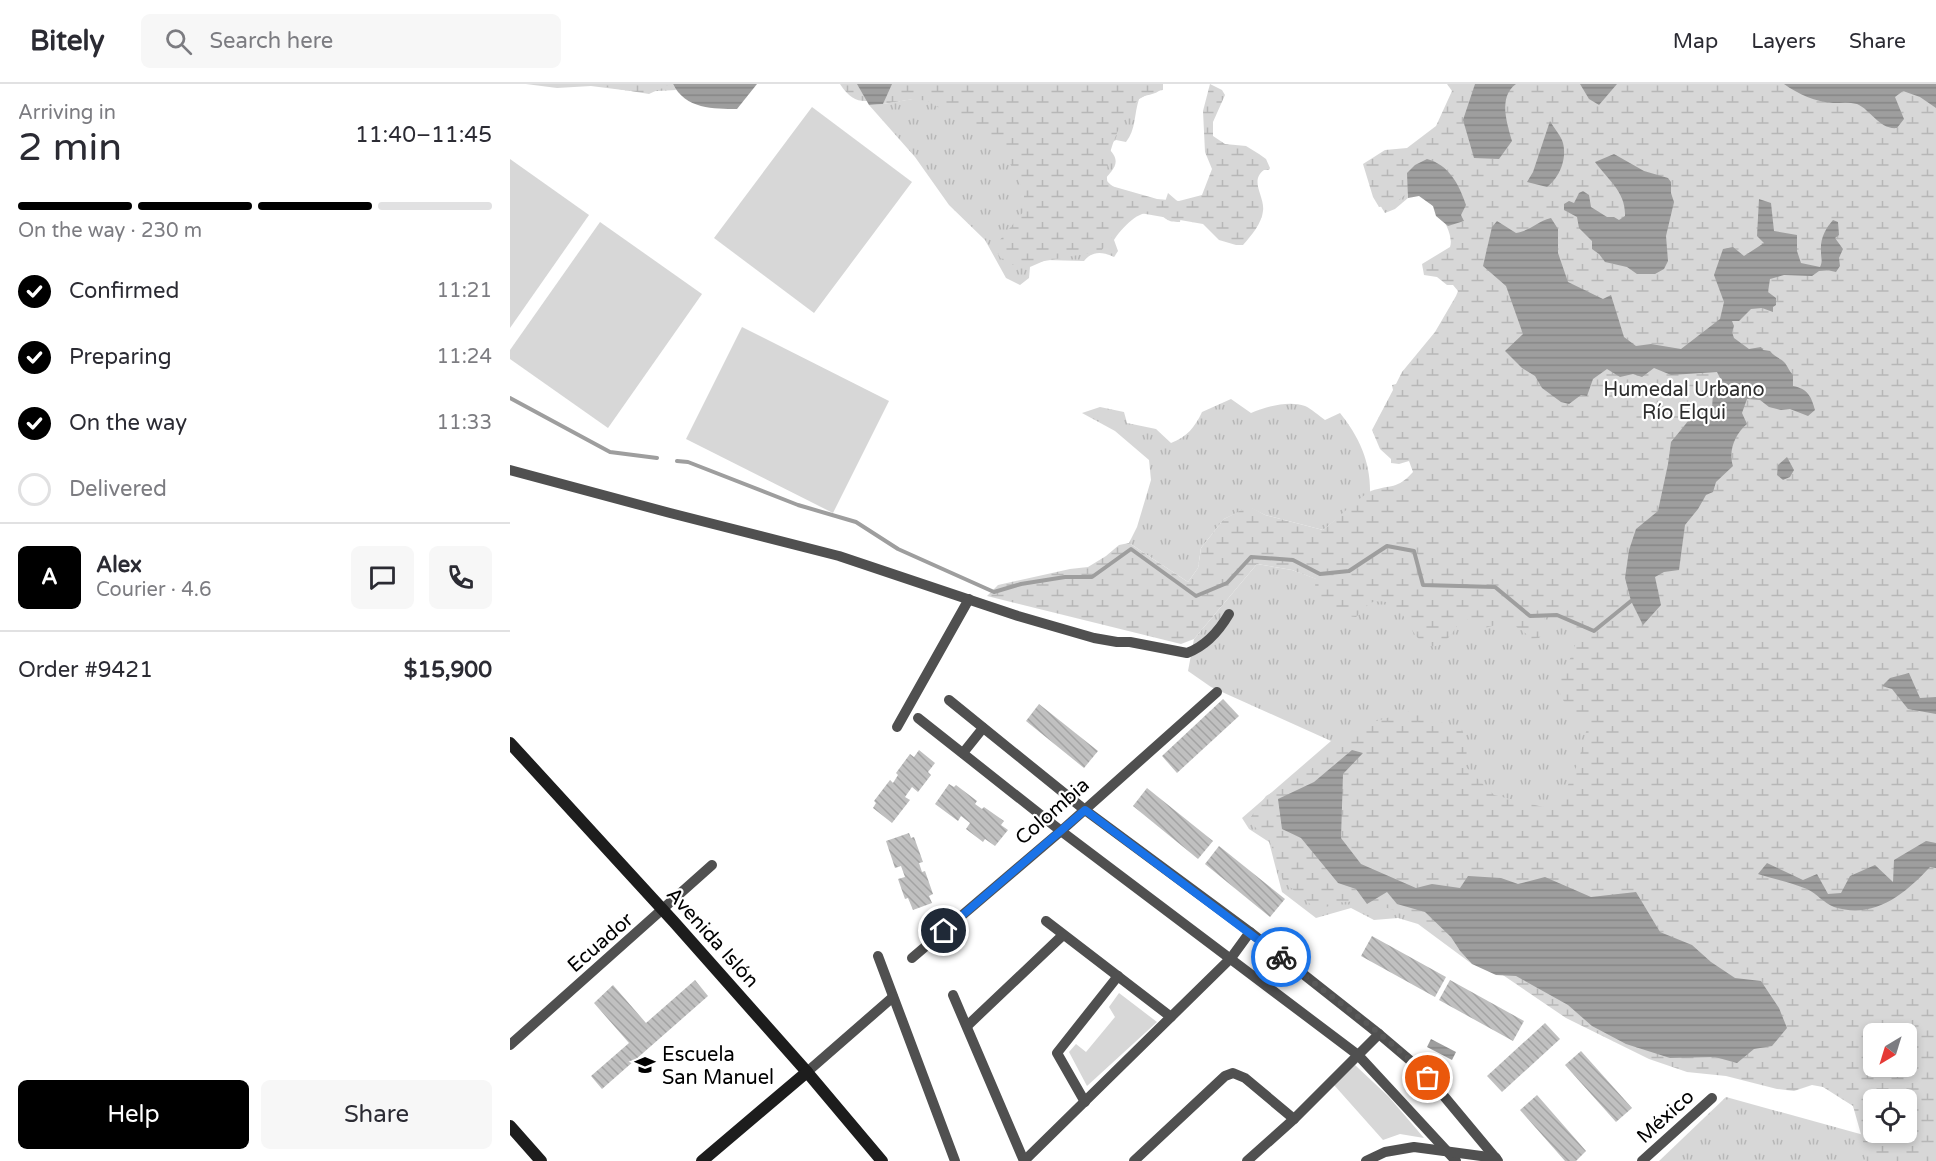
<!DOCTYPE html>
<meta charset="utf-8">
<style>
:root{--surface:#fff;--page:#f7f7f7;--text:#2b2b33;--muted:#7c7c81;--line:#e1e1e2;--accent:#000}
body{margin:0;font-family:"Varela Round",sans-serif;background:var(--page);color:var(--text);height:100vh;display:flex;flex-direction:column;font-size:22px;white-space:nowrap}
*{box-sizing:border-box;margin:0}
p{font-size:20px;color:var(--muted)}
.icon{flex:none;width:33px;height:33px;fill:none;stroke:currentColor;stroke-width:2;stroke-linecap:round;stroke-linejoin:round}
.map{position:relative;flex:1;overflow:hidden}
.drawer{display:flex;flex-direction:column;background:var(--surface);width:510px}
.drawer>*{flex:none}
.needle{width:39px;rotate:218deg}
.tools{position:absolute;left:1353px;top:939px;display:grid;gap:12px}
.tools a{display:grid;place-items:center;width:54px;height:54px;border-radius:9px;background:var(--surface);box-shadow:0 3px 9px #0003;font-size:30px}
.pin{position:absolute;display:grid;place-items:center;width:51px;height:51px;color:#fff;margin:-26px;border:3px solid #fff;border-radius:50%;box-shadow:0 2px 6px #0007}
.courier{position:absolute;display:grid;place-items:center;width:60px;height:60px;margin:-30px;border:4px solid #1a73e8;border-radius:50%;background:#fff;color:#222;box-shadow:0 2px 8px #0007}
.head em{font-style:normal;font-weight:600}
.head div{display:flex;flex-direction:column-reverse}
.head{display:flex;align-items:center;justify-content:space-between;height:102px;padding:0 18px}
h1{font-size:39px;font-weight:600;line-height:45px}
.bar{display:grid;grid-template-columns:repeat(4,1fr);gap:9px 6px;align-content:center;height:72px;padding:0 18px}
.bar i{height:8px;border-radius:4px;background:var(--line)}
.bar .selected{background:var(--accent)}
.bar p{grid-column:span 4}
.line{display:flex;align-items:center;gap:15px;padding:0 18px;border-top:2px solid var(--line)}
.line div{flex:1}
.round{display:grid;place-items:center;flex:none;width:63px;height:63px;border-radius:9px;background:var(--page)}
ol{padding:0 18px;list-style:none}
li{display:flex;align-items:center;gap:18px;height:66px}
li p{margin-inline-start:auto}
li .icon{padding:6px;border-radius:50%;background:var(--accent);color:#fff;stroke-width:4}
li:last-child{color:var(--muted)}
li i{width:33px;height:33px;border:3px solid var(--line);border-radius:50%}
.primary-button{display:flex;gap:12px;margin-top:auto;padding:12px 18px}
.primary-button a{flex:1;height:69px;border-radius:9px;background:var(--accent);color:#fff;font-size:24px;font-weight:600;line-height:69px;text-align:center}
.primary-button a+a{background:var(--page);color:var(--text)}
header{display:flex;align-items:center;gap:36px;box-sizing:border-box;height:84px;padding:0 30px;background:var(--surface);border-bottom:2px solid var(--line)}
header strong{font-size:28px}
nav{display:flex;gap:33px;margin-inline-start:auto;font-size:21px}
.search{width:420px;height:54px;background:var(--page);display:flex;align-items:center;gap:15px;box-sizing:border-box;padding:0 21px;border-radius:9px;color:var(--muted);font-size:22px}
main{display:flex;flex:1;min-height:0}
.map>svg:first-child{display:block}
</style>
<header>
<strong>Bitely</strong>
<div class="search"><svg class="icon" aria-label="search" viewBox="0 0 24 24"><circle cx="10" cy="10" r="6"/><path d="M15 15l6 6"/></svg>Search here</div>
<nav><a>Map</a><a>Layers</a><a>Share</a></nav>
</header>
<main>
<section class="drawer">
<div class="head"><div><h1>2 min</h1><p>Arriving in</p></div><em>11:40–11:45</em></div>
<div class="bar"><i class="selected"></i><i class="selected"></i><i class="selected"></i><i></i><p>On the way · 230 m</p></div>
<ol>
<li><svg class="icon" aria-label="check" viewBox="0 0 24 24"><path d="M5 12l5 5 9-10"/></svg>Confirmed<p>11:21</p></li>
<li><svg class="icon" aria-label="check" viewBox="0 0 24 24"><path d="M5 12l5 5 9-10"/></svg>Preparing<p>11:24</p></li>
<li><svg class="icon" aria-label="check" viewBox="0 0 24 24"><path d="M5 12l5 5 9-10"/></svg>On the way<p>11:33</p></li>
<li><i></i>Delivered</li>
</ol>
<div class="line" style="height:108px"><b class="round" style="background:var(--accent);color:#fff">A</b><div><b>Alex</b><p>Courier · 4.6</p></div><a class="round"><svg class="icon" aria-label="chat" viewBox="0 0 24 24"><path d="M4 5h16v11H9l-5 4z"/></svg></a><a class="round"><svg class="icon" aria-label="phone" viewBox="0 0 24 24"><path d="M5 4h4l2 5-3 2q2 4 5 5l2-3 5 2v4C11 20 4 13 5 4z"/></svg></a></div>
<div class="line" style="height:78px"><div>Order #9421</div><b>$15,900</b></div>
<div class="primary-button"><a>Help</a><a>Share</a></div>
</section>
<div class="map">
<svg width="1426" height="1077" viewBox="0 0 1426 1077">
<defs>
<pattern id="grass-tufts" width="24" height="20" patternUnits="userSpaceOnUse" patternTransform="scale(1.5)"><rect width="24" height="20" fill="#d7d7d7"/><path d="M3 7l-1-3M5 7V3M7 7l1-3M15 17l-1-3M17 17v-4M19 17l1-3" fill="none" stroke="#b7b7b7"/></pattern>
<pattern id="wetland-marsh" width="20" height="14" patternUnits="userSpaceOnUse" patternTransform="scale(1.5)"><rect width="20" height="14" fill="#d7d7d7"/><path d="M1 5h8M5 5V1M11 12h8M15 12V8" fill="none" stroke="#b7b7b7"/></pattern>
<pattern id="water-rules" width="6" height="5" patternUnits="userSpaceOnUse" patternTransform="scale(1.5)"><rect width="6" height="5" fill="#9e9e9e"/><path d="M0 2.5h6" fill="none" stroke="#868686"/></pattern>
<pattern id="building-back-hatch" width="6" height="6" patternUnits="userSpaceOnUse" patternTransform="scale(1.5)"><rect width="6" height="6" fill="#c0c0c0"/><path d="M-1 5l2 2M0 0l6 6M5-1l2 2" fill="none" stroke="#a3a3a3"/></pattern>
</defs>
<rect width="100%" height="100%" fill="#fff"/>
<g fill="url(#grass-tufts)">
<path d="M16,0H163L166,6L129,8L81,2L47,4Z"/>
<path d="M514,0H653V6L644,7L629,15C624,30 626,46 616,58L606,56L596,62C610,75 608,81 595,95C608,111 634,115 654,121L658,109L673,122L670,138C656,138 658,135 648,130C631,122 612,144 604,156L608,167L604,173C593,168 583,166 574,177L536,176L520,183L519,194L510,201L496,194L475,156L439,121L405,73L359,21L373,20L426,11Z"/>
<path d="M897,99L898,114L885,125L875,129L870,121Z"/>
<path d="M721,315L741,329C756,323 778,316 795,322C802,325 809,332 815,336L830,329C850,354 861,379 860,411L843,422L813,446L755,431L739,423L714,435L691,464L688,484L678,498L619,459L627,443L641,396L639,376L605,347L572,329L590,323L614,328L617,339L646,345L661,359C677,353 685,343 692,328Z"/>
<path d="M747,480L782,486L815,498L983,484L1426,711L877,807L941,853L950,867L962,880L908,840L888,834L864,836L841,824L806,834L772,808L759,758L739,745L732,734L821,657L701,603L678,587L684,555Z"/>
<path d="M1216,1013L1426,1071V1077H1149Z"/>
</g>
<g fill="url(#wetland-marsh)" fill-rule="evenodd">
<path d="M78,0H160L139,10Z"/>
<path d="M330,0H651L653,4C643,13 636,9 629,15C611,31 592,78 598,101L647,115L669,117L692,111L702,85L695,68L693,27L700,0L712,6L715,11L703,38V52L715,60L736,62L749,70L756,75L760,84L759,86H754C739,97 755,112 753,127C752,139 741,152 733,161H726L709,156L693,140L630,129L614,138L591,167L506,182L491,175L484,163L514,127V108L492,63L418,17L404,15L373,20L375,14C353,19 343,20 330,0Z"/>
<path d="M937,0H1426V1077H1355L1354,1061L1343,1022L1313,1003L1302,1001L1284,1007L1267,1005L1216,992L1177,988L1139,975L1056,934L919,841C894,829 863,816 834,818C825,819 815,824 807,826L773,797L759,755L738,737L756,712L800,686L841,650L856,640L901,627L952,646L957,657L956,683L984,711L1033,723L1052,714L1068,679L1077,644C1067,632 1049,618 1049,602C1050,583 1078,560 1059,542C1051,534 1045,531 1034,532L1035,547L1029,554L1021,555C1007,539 995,537 975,544L952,533C944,549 926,577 907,553C896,539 889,512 863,518C855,521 852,528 846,533C839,532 832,532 826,530C813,526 802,508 806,495L782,486L747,480L684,555L671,560L477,512L488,501L560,485L578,483L596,472L609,461L619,459L678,498L688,484L691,464L714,435L739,422L755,431L813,446C823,438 852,411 861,407C881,400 887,406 903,388L899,377L889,380L881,379V375L870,365L862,346L883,306L882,301L886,300L892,288L925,248L946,212L948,207L943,201H937L927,193L914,191L912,180L940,163C946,146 917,105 898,110C892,111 888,118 883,121C879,122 873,122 869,123L863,113L853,80L875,66L897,64L926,42L942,7ZM1364,950H1396V982H1364ZM1364,1016H1396V1048H1364Z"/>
</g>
<g fill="#d7d7d7">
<path d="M302,23L402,98L304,229L204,154Z"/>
<path d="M0,75L79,131L0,244Z"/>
<path d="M90,138L192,210L98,344L0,275V266Z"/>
<path d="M232,243L379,317L323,429L176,355Z"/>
<path d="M609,909L647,938L577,1002L559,968L566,960L576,968L605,933L599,923Z"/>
<path d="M845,981L879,1013L914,1054L890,1050L873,1056L824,1001Z"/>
</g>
<g fill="url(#water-rules)">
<path d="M163,0H247L227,25C204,25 175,25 163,0Z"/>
<path d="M347,0H382L373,20L359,21Z"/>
<path d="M965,0H1006C988,13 997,39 1002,57L989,75L964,74L953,36Z"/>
<path d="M1070,0H1107L1089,21L1079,15Z"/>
<path d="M1274,0H1426V24L1410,13L1393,7L1385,13L1394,35L1387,44C1370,46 1361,26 1347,20C1339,18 1331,19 1323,19C1306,18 1288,10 1274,0Z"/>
<path d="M1040,37C1044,44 1051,52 1053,59C1057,75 1050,93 1037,103L1017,98L1023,88Z"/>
<path d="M1104,70L1134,87L1158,94L1161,98V109L1164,118L1156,152L1158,177L1154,185L1145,190H1127L1117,183L1095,178L1089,170L1082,165V157L1069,144L1067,133L1054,126V120L1059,117L1064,119L1069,109L1073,107L1079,111L1081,123L1097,133H1104L1109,136L1115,132C1116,108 1098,96 1085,78Z"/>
<path d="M917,75C939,81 949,100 956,121L951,131L954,137L938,142L926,132L923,122L909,112L898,114L897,89L905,81Z"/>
<path d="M1249,115L1261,119L1264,147L1287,151V167L1291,179L1310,183C1313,177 1311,175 1311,168C1310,155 1315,145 1323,136L1328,138L1329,151L1325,154L1333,165L1329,174L1330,182L1326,188L1317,186L1309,187L1302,192L1274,191L1260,195L1258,208L1266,214V221L1263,223V228L1252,224L1241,225L1229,237H1222L1224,242L1222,248L1224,254L1239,265L1251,263L1253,266L1260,267C1264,273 1271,274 1275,279C1278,283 1279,287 1283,291V302C1298,305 1301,312 1305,326L1298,332L1280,325L1271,326L1259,323L1250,316L1237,315L1232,329L1237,340C1225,350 1218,367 1223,382L1206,398L1203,408L1196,411L1188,425L1175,441L1169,486L1154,488L1145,493L1151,521L1133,541L1121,517L1115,494L1119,466L1126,445L1148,427L1158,380L1161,358L1179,336L1196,333L1202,325L1203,308L1210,294L1207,288L1161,291L1144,284L1132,293L1123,290L1110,293L1097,285L1083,295L1077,312L1071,311L1059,320L1051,318L1032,304L1025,292L1012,284L995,267L1013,250L996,202L973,182L982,143L987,137L1006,149C1022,146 1026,138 1041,134L1048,145V169L1058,198L1093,215L1101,211L1114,253L1126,262L1141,260L1171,265L1210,235L1214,218L1204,191L1213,165L1223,163L1234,172L1254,159L1247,152Z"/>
<path d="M1277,373L1284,386L1280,393L1273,396L1267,391L1268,381Z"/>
<path d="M1399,589L1410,614L1426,613V630L1398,625L1382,605L1372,602L1380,594Z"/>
<path d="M842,666L853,669L833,690L831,754L851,780L906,804L922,800L950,804L958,792L991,794L1008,800L1035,793L1081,813L1126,808L1150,848L1182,861L1201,878L1225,894L1251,897L1269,924L1277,944L1262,962L1244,965L1227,979L1205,973L1160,974L1116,960L1082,942L1058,921L1006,892L986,891L962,880L950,867L941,853L915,828L887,820L877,808L857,820L846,805L828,799L791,754L772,745L768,715L804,698Z"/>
<path d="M1416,757L1426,759V784L1420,783C1395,810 1364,836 1324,823C1314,819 1307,810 1297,805C1282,799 1264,795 1248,790L1257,779L1293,796L1307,790L1318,810L1331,809L1340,792L1365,781L1383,798L1384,776Z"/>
<path d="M921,955L946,968L942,976L917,963Z"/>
</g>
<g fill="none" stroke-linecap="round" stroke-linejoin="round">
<g stroke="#9e9e9e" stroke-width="4">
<path d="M0,314L100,368L147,374"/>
<path d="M167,377L178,378L288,421L346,438L388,465L484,508L511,500L555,493H582L621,465L686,512L717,499L741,473L783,476L810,490L839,487L877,462L904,467L913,501L985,503L1020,532L1047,531L1084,547L1121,517"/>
</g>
</g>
<g fill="url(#building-back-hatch)">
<path d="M713,615L729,632L667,689L652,672Z"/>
<path d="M529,620L588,667L574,684L516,637Z"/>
<path d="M409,666L425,679L418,688L421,691L408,708L402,703L395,713L400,716L382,739L363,724L366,719L364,717L380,696L383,699L388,691L386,689L400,670L404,673Z"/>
<path d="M439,700L444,703L446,701L467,717L465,720L472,725L474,723L494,737L491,741L498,746L485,762L475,755L473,758L456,745L460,739L451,732L448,737L425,720Z"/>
<path d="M637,704L703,757L688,775L623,722Z"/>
<path d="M399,749L401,754L404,753L413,778L409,779L412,788L415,787L423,810L419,812L422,819L403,826L398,814L395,815L388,795L395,793L391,782L385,784L376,757Z"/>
<path d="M709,762L775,815L760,833L695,780Z"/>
<path d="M862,852L936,893L925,913L851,872Z"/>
<path d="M185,896L198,912L92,1005L81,992L119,959L84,919L103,901L136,939Z"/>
<path d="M940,896L1014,937L1003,957L929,916Z"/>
<path d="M1035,939L1050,955L992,1008L977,992Z"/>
<path d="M1071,967L1122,1024L1106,1038L1055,981Z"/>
<path d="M1027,1011L1076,1067L1066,1077H1055L1010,1026Z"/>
</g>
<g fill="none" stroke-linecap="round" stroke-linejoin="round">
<g stroke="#505050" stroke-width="10">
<path d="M0,386L160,429L329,472L508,532L584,554L607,558H620L677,569C696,562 709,547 719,530"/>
<path d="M439,616L575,726L740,848L869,950L902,978L933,1011L988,1077"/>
<path d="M408,634L551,747L848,971L946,1077"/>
<path d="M387,643L459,515"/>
<path d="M453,669L473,644"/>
<path d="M536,837L661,933"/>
<path d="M368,872L445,1077"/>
<path d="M402,874L551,747L707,608"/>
<path d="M443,911L514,1077"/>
<path d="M457,942L553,851"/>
<path d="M0,961L202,781"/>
<path d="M297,988L383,913"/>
<path d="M575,1018L547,969L608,892"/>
<path d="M514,1077L721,874L740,848"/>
<path d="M624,1077L715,992L723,989L735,994L784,1035"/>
<path d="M737,1077L784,1035L869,950"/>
<path d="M856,1077L875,1068L904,1063L986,1074"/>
<path d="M1132,1077L1202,1014"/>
</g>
<g stroke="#1d1d1d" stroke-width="12">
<path d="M0,659L164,838L297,988L372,1077"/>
<path d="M0,1042L31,1077"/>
<path d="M192,1077L297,988"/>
</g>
</g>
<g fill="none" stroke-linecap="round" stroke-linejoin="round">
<path stroke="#595959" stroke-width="6" stroke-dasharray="0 10.8" d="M771,873C820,913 874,948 918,994"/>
<path stroke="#1a73e8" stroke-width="8" d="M434,847L575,726L771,873"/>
</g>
<defs>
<g id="school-bare" transform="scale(1.62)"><path d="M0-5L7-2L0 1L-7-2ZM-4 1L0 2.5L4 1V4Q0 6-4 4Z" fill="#000" stroke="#fff" stroke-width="2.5" paint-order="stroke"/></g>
</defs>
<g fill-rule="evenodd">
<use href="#school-bare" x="135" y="981"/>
</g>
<g text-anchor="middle" stroke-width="4.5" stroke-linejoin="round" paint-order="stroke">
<g font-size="20" fill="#2e2e2e" stroke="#fff">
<text x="1174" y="312">Humedal Urbano<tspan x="1174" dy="23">Río Elqui</tspan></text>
</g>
<g font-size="20" fill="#000" stroke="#fff">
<text transform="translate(542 727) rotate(-41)" y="7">Colombia</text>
<text transform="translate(203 853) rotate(48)" y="7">Avenida Islón</text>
<text transform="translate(90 858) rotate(-41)" y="7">Ecuador</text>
<text transform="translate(1155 1032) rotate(-42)" y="7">México</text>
</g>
<g font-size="20" fill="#000" stroke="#fff" text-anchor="start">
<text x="152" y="977">Escuela<tspan x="152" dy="23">San Manuel</tspan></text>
</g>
</g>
</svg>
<div class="tools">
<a><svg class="needle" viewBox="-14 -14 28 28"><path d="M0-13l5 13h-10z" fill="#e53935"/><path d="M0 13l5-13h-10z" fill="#7c7c81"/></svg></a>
<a><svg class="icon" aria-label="locate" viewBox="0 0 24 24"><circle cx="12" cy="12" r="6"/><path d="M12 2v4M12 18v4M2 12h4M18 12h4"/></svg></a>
</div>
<div class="pin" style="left:918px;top:994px;background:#ea580c"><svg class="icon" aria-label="bag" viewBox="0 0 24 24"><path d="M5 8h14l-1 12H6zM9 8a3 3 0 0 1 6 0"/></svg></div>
<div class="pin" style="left:434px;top:847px;background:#1f2937"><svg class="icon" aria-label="home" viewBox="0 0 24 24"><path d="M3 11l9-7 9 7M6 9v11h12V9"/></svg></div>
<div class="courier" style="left:771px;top:873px"><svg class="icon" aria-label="bike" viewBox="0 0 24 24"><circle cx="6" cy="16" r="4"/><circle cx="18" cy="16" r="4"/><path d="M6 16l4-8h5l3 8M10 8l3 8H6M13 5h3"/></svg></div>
</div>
</main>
